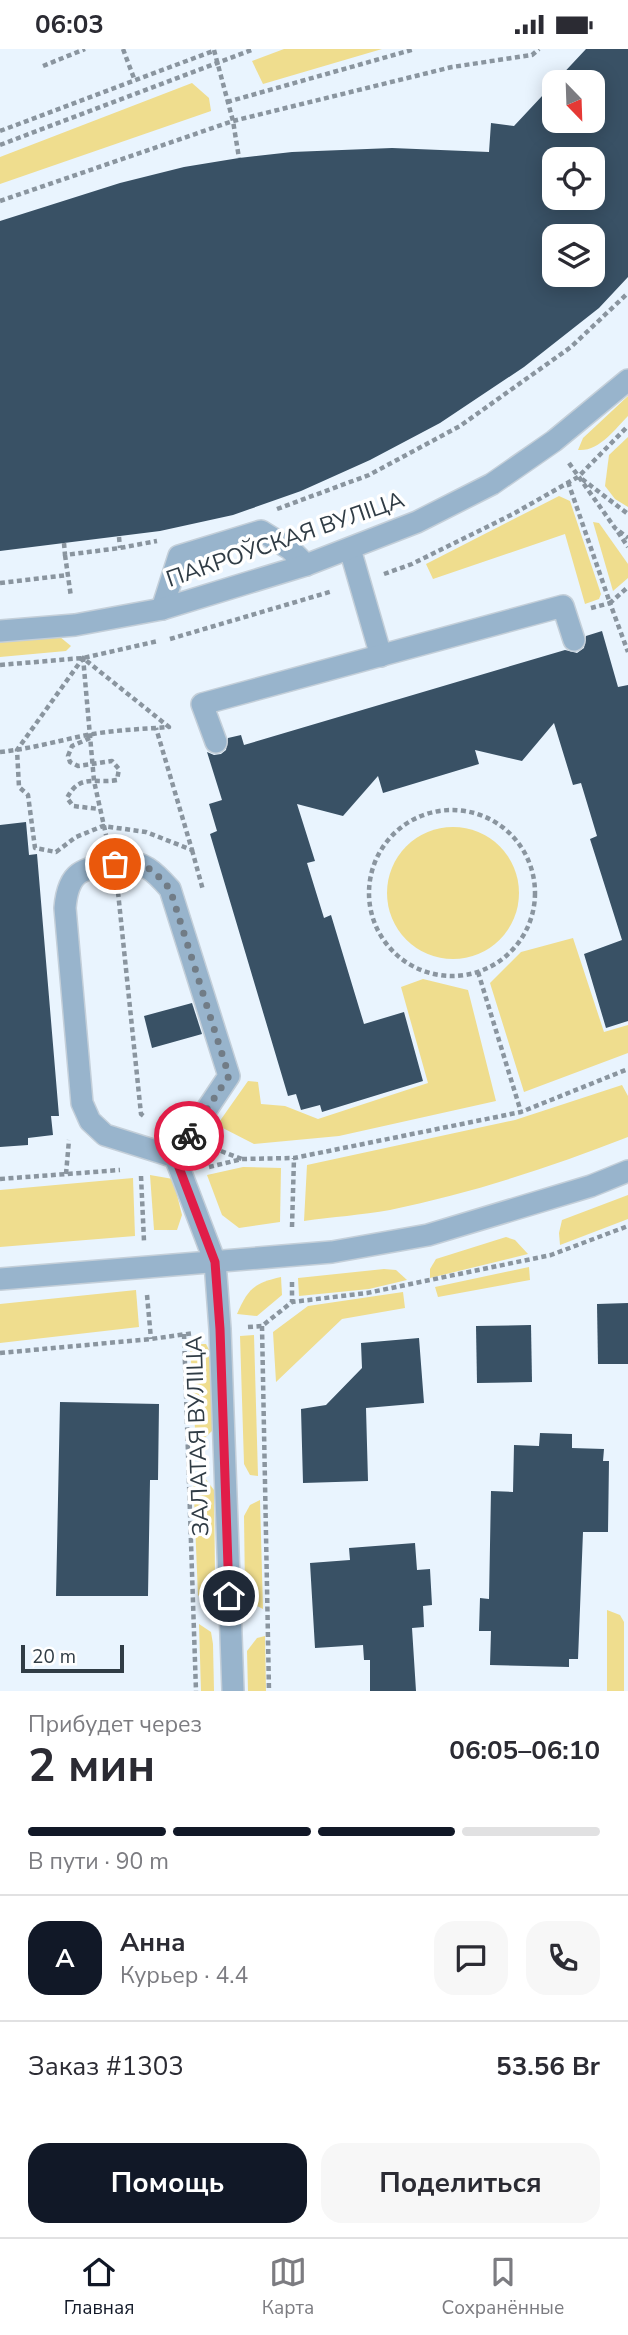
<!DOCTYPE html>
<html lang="ru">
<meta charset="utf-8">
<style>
:root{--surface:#fff;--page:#f7f7f7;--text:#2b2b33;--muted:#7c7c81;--line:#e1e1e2;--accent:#111827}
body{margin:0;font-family:"Nunito Sans",sans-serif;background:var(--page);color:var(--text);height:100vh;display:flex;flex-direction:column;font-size:26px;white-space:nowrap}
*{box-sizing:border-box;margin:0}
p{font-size:23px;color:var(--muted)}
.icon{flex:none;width:38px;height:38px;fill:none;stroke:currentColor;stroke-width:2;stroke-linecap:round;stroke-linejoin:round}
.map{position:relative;height:1642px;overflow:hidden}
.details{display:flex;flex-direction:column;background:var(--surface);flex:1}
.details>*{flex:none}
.needle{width:46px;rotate:157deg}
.buttons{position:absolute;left:542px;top:21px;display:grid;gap:14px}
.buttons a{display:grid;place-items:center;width:63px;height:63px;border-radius:14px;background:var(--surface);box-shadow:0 4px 18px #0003;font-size:35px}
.scale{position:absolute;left:21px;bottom:18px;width:103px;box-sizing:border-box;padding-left:7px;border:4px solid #303c45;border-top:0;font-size:19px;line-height:24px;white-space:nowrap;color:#303c45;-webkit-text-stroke:5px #fff;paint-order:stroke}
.pin{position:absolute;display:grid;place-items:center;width:60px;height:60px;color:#fff;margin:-30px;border:4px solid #fff;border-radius:50%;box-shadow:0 2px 7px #0007}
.courier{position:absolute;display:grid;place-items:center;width:70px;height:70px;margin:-35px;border:5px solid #e11d48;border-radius:50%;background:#fff;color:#222;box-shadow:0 2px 9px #0007}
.head em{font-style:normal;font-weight:700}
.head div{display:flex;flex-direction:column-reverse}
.head{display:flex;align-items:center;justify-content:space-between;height:119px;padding:0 28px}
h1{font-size:46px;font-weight:700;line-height:52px}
.bar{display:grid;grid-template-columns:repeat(4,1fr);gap:10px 7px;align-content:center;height:84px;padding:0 28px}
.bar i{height:9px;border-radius:5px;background:var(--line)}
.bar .current{background:var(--accent)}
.bar p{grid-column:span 4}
.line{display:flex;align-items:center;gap:18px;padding:0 28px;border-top:2px solid var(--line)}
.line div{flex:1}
.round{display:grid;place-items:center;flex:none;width:74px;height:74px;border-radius:21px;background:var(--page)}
.primary-button{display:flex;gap:14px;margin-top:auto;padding:14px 28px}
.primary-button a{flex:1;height:80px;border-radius:21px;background:var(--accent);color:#fff;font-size:28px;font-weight:700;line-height:80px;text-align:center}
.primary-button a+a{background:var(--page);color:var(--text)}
.status{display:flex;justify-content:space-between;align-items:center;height:49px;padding:0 35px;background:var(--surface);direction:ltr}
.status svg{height:19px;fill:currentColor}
.dock{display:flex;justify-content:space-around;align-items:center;height:98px;border-top:2px solid var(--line);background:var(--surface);font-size:19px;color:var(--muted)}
.dock a{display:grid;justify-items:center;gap:4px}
.dock .current{color:var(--accent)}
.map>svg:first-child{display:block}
</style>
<div class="status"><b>06:03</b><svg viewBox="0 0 49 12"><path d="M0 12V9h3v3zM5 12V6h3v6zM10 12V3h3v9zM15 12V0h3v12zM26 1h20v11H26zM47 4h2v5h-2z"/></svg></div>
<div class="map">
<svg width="628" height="1642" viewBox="0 0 628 1642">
<rect width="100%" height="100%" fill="#e9f4fe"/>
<g fill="#efdd8e">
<path d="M284,0H382L263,35L252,12Z"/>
<path d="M192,34L209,49L211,62L0,135V108Z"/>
<path d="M628,347V367C615,380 599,403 578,401L583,389Z"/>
<path d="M628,388V458L615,450L605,437L609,406Z"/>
<path d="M559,447L570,452L601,545L599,550L585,555L565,485L433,530L426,515Z"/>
<path d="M593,473L599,474L628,515V529L613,542Z"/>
<path d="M60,588L71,597L66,602L0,608V593Z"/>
<circle cx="453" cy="844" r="66"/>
<path d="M573,889L604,983L628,976V1004L524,1043L490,934L521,903Z"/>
<path d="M423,930L468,941L496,1052L339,1087L254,1095L217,1076L248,1032L258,1033L261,1055L285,1057L318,1070L428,1034L401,938Z"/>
<path d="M622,1036L628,1047V1088C551,1118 472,1144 390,1161C362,1166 332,1168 304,1172L307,1116L515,1071Z"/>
<path d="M243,1118L281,1119L280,1173L239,1179L222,1166L207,1126Z"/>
<path d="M150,1126L173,1130L182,1166L177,1181H154Z"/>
<path d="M133,1129L135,1187L0,1198V1141Z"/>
<path d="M628,1146V1170L560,1196L559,1184L562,1171Z"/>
<path d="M506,1188L515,1191L528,1205L430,1229V1220L436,1210Z"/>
<path d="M529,1218L530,1231L438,1248L435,1238Z"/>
<path d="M384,1220L396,1221L407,1231L369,1240L299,1247L298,1229Z"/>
<path d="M281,1228L282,1246L257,1267L237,1265C248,1240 254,1234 281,1228Z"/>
<path d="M136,1241L139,1278L0,1294V1255Z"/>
<path d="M403,1243L405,1259L342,1270L276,1333L273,1283L308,1257Z"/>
<path d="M254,1286L258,1427L250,1426L244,1415L240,1287Z"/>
<path d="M190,1295H206L215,1312L212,1382L196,1397Z"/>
<path d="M193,1424L204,1428L214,1441L215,1525L209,1537L198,1547Z"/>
<path d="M260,1451L263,1560L247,1552L245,1542L244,1467L250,1456Z"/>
<path d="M607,1561L620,1566L624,1573V1642H607Z"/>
<path d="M199,1575L211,1583L213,1595L214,1642H201Z"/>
<path d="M265,1587L266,1642H248L247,1602L257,1589Z"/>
</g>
<g fill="#395165" fill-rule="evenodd">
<path d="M586,0H628V228L599,259L524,318L440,374L370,411L301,442L233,466L160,482L0,502V172L120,134L184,118L239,109L292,103L392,99L489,103L491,74L514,77ZM555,33H593V72H555ZM555,110H593V149H555ZM555,187H593V226H555Z"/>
<path d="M602,582L618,638L628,636V972L606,979L584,905L622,891L590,790L597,787L581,734L573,736L554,674L522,712L475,701L479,715L383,744L378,727L343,767L297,755L315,812L307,814L324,869L331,866L364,975L404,963L423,1032L322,1063L320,1056L301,1061L296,1045L288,1047L210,785L217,782L209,755L222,751L207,703L214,706L221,705L226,701L228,689L241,686L244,696L565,601L577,604L584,599L586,587Z"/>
<path d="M26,773L29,806L37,805L59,1067H51L53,1086L28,1089V1096L0,1098V776Z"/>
<path d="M192,954L202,985L152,999L144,967Z"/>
<path d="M628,1254V1315H598L597,1255Z"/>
<path d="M531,1276L532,1333L477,1334L476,1277Z"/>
<path d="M419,1289L424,1354L366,1359L368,1432L303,1434L301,1360L326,1356L362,1319L361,1294Z"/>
<path d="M60,1353L159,1355L158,1431H150L148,1547H56Z"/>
<path d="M540,1384L572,1385V1399L604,1400L603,1412H609L608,1483H583L578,1610H569V1618L490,1616L491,1582H479L480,1549L489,1550L491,1442L513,1443L514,1396L539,1397Z"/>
<path d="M415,1494L417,1521L430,1520L432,1556L423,1557L424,1578L412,1579L416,1642H370V1611H364L363,1596L315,1599L310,1514L350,1511L349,1499Z"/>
</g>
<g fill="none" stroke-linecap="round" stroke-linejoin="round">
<g stroke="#c4cfd9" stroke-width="24">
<g id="minor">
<path d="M350,500L381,607"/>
<path d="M162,560L179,507L261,482L290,500L306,516"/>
<path d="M0,582L75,576L162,560L306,516L417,473L492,435L554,392L628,331"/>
<path d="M216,693L202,655L563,557L574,591"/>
<path d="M175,1108L229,1027L170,840C153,821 145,813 118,811L115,815C82,819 68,822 65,859L82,1054L90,1072L105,1086L175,1108L215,1213L220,1280L233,1642"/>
<path d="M0,1230L332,1203L428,1186L591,1137L628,1122"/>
</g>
</g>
<g stroke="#8a959f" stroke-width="4.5" stroke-dasharray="5 3.5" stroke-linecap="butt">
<path d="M123,0L135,32"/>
<path d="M214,1L233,72L239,109"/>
<path d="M43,17L85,0"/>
<path d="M227,53L415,0"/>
<path d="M0,82L213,2"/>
<path d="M0,96L254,0"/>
<path d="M0,152L233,72L452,18L532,6L539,0"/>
<path d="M569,414L615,479L628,489"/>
<path d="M582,430L628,465"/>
<path d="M568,433L610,554L628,538"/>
<path d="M277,460L369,426L460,377L571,298L628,244"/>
<path d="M618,483L628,498"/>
<path d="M119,488L120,499"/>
<path d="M64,494L65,506L120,499L157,492"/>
<path d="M65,506L71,548"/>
<path d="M384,525L412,515L513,465L578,428L628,377"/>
<path d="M0,534L68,526"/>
<path d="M591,559L610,554L628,603"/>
<path d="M170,590L333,542"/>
<path d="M83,608L94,732L106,786"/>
<path d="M0,616L83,609L158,592"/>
<path d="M90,689L72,697L68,707L70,713L78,717L112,712L119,720L117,731C95,735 80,724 67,749L73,757L99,760"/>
<path d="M0,703C29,700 58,692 87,686C114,681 142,680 169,678L83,609L17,701L19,738L28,746L35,799L56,803L76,788L103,777L146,783L192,801L156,679"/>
<circle cx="452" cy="844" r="83"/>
<path d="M192,801L203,841"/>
<path d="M118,843L141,1065L145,1068"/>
<path d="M478,923L521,1063"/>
<path d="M213,1099L242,1110"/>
<path d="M209,1118L242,1110L294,1109L521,1063L628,1020"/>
<path d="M66,1125L69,1091"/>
<path d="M141,1127L144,1192"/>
<path d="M0,1130L120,1121"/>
<path d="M292,1178L294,1109"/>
<path d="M292,1233V1253"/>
<path d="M147,1246L151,1290"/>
<path d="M262,1277L269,1642"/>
<path d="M248,1278L262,1277L292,1253L367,1244L551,1206L628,1177"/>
<path d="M184,1285L196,1642"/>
<path d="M0,1304L151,1290L194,1284"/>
</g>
<use href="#minor" stroke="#98b4cc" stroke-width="21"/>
</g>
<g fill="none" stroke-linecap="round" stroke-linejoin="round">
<path stroke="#717c86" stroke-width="7" stroke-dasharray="0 12.6" d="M115,815L118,811C145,812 153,821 170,840L229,1027L189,1087"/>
<path stroke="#e11d48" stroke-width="9" d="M189,1087L175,1108L215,1213L220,1280L229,1547"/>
</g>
<g text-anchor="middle" stroke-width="7" stroke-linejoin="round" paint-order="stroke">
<g font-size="23" fill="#303c45" stroke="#fff">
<text transform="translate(285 490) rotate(-19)" y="8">ПАКРОЎСКАЯ ВУЛІЦА</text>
<text transform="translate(197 1387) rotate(-92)" y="8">ЗАЛАТАЯ ВУЛІЦА</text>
</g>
</g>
</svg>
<div class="buttons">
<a><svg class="needle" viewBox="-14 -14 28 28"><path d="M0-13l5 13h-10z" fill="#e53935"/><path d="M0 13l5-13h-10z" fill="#7c7c81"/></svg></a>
<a><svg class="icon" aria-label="locate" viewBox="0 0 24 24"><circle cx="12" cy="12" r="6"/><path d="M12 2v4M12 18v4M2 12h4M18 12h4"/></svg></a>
<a><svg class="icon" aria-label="layers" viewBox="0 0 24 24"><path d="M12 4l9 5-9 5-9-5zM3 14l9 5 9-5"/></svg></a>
</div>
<div class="scale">20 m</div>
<div class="pin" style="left:115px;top:815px;background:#ea580c"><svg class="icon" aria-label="bag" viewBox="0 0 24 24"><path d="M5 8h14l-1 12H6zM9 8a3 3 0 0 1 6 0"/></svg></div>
<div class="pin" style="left:229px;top:1547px;background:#1f2937"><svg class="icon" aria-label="home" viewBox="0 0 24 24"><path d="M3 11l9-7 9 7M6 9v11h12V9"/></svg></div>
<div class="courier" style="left:189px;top:1087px"><svg class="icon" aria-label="bike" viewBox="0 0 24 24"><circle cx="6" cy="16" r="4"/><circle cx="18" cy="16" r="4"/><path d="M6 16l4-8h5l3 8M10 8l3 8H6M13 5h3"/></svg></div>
</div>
<section class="details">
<div class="head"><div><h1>2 мин</h1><p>Прибудет через</p></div><em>06:05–06:10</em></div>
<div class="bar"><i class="current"></i><i class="current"></i><i class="current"></i><i></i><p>В пути · 90 m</p></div>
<div class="line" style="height:126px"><b class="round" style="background:var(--accent);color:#fff">А</b><div><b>Анна</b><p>Курьер · 4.4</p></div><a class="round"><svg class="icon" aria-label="chat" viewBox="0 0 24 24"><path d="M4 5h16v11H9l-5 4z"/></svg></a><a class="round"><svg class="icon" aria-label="phone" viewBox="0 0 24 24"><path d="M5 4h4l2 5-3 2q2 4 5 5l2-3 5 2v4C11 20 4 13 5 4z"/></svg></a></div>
<div class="line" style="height:91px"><div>Заказ #1303</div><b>53.56 Br</b></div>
<div class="primary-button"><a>Помощь</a><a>Поделиться</a></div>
</section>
<nav class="dock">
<a class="current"><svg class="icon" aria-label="home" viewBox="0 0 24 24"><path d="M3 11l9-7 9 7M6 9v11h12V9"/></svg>Главная</a>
<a><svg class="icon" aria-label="map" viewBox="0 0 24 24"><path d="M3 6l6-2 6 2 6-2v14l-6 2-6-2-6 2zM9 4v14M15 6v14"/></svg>Карта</a>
<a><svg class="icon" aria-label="saved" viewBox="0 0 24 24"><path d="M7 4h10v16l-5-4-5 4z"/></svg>Сохранённые</a>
</nav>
